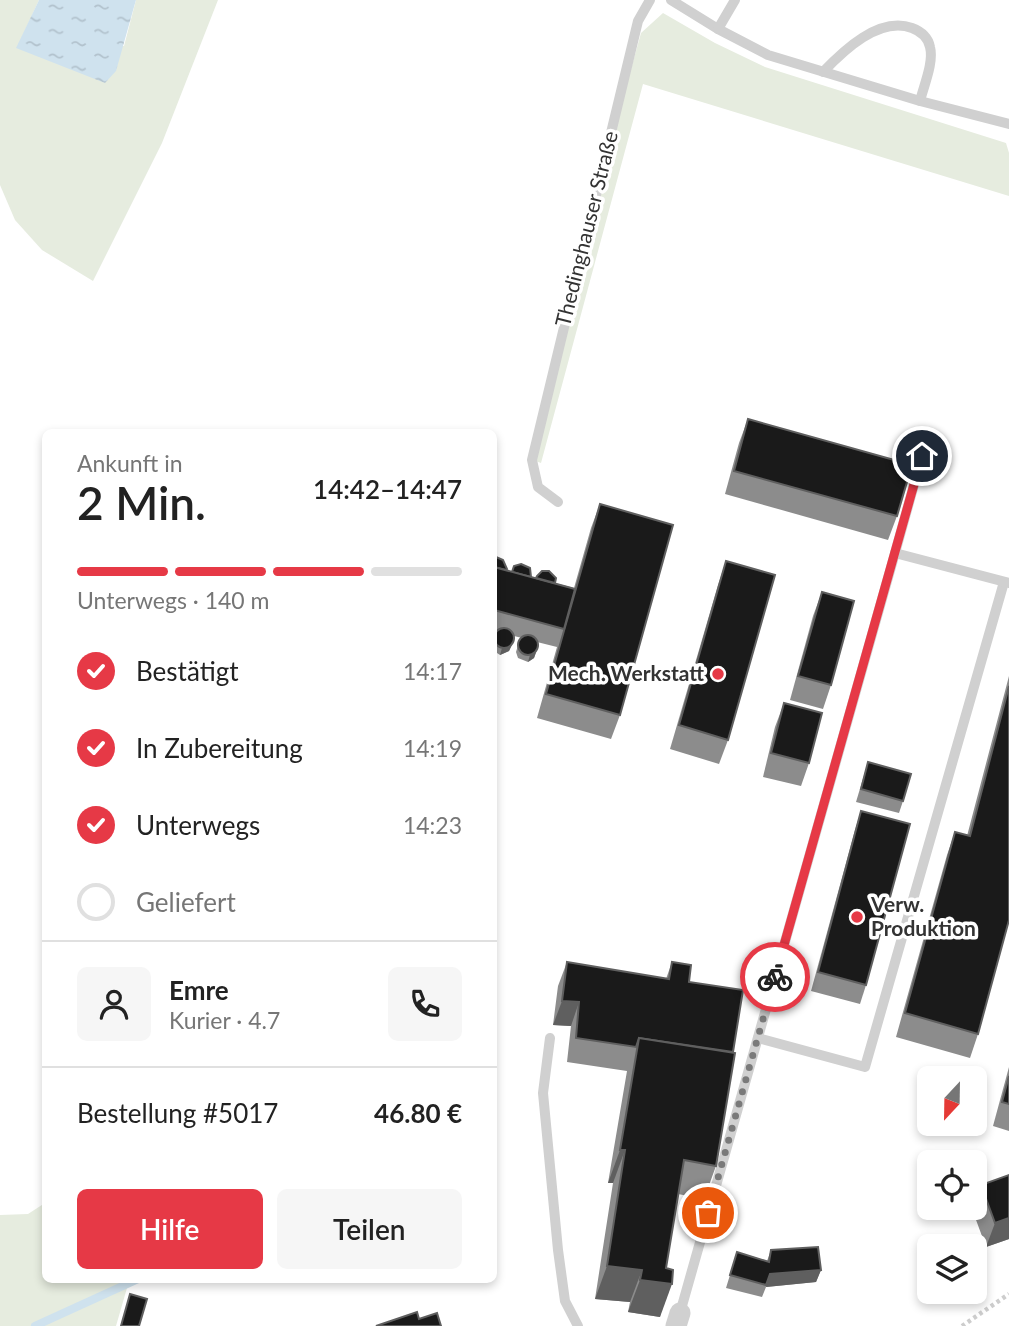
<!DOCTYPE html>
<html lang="de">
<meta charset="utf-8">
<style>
:root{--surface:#fff;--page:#f6f6f6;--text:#222;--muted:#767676;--line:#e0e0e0;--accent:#e63946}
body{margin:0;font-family:Lato,sans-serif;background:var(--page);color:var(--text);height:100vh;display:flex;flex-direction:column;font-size:26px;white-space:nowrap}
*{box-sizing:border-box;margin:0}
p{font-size:23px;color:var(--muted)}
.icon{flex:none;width:38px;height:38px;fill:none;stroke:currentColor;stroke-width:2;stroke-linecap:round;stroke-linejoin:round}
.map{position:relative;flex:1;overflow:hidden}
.details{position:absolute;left:42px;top:429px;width:455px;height:854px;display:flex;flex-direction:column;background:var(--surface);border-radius:10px;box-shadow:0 4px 10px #0003}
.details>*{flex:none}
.needle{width:46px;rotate:202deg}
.tools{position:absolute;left:917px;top:1066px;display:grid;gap:14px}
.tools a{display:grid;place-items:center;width:70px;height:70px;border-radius:10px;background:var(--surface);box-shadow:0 4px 10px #0003;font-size:35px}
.pin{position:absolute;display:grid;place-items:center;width:60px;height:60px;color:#fff;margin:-30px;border:4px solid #fff;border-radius:50%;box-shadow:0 2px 7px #0007}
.courier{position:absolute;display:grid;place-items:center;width:70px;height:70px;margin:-35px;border:5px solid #e63946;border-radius:50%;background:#fff;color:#222;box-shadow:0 2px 9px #0007}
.headline em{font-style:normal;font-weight:600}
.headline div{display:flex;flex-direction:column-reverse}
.headline{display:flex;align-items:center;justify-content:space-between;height:119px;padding:0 35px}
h1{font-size:46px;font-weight:600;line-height:52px}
.bar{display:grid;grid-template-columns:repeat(4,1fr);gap:10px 7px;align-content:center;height:84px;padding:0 35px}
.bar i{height:9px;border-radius:5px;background:var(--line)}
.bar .selected{background:var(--accent)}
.bar p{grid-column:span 4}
.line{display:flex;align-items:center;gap:18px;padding:0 35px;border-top:2px solid var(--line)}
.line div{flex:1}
.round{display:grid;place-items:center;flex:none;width:74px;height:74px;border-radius:10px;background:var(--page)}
ol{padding:0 35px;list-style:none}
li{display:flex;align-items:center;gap:21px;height:77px}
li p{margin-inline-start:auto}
li .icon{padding:7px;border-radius:50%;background:var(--accent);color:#fff;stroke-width:4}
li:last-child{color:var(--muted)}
li i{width:38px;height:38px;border:4px solid var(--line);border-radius:50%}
.button{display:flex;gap:14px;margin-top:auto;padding:14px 35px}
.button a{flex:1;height:80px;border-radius:10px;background:var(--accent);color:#fff;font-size:28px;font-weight:600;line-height:80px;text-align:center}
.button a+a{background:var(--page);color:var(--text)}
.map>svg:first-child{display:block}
</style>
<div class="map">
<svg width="1009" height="1326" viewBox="0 0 1009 1326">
<defs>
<pattern id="water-ripples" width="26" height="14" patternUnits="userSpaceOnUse" patternTransform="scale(1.75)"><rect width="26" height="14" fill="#cfe2ee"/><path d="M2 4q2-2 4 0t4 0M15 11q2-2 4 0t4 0" fill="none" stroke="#b2c2cd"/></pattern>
</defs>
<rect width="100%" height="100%" fill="#fff"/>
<g fill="#e6ecdf">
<path d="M0,0H39L17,48L124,46L136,0H218L162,143L93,281L42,250L15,220L0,185Z"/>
<path d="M663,13L715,43L765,67L1006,143L1009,153V196L643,84L541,463L533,460L588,224L641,33Z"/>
<path d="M45,1203L46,1279H142L127,1288L116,1326H0V1215L28,1214Z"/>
</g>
<path fill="url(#water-ripples)" d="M39,0H136L116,71L105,83L16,48Z"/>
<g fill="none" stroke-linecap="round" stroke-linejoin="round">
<path stroke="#cfe2ee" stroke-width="8" d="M35,1326L138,1279"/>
<path stroke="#cdcdcd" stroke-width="4.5" stroke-dasharray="3.5 3.5" stroke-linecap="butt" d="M962,1326L1009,1294"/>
<g stroke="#d0d0d0" stroke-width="10">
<path d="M671,0L718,29L768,55L920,101L1009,124"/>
<path d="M718,29L735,0"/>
<path d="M823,72C843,51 879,16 912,28C920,31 928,37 930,47C934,62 924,85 920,101"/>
<path d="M558,502L538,487L532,460L638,21L650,0"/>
<path d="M895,553L922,456"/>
<path d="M550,1038L543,1093L558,1250L565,1301L578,1326"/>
<path d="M758,1038L865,1067L1004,582"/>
<path d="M680,1313L895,553L1009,583"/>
</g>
<path stroke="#d0d0d0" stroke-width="21" d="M676,1326L680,1313"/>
</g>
<g fill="#8c8c8c">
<path d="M748,419L897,516L888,540L725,494L739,443Z"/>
<path d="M600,504L620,715L611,739L537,718L557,647L537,642L539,645L534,658L528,662L518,658L516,652L520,639L522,638L514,636V639L509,651L500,655L494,651V636L497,631L494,630V559L506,570L574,588L591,528Z"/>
<path d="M726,561L728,740L719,764L670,749L718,585Z"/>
<path d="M822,592L831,685L823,709L790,700L813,616Z"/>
<path d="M1009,676V920L978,1034L970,1058L896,1037L947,855L955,832L967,836Z"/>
<path d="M784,703L809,763L801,786L763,777L775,727Z"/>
<path d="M868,762L903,801L899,813L856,802Z"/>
<path d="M861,811L866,985L860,1004L811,991L855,830Z"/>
<path d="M567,962L666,979L672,962L689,982L733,1052L716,1166L704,1199L678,1194L666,1268L660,1317L628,1312L630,1302L595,1299L613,1183H608L627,1071L567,1062L571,1026L553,1025L558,986Z"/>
<path d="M1009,1067V1131L993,1126Z"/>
<path d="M981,1185L1009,1239L986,1247L972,1209L973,1208H975V1201Z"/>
<path d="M771,1250L821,1270L816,1282L766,1287L762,1297L726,1288L737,1252L767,1261Z"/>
</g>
<g fill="#5f5f5f">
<path d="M512,645L509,651L500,655L502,648Z"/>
<path d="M536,652L534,658L528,662L530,655Z"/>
<path d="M562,1001L579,1002L571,1026L553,1025Z"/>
<path d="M620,1150H625L613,1183H608Z"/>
<path d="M1009,1218V1239L986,1247L995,1223Z"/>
<path d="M607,1266L642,1270L630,1302L595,1299Z"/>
<path d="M821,1270L816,1282L766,1287L770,1274Z"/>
<path d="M640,1280L672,1284L660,1317L628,1312Z"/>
</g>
<g fill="#1a1a1a" stroke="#5f5f5f" stroke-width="2">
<path d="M748,419L912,465L897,516L734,471Z"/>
<path d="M600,504L673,525L620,715L546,694Z"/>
<path d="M496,557L503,560L507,569L506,570L494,567V559Z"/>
<path d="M726,561L775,575L728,740L679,725Z"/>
<path d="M521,564L530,568L531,577L512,572L514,566Z"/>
<path d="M494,567L575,589L564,629L494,610Z"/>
<path d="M542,571H549L556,578L555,583L536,578L537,576Z"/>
<path d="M822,592L854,601L831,685L798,676Z"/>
<circle cx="504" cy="638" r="10"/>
<circle cx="528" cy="645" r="10"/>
<path d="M1009,686V920L978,1034L905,1013L955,832L970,836Z"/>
<path d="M784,703L822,713L809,763L771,753Z"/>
<path d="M868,762L911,774L903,801L861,789Z"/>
<path d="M861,811L910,824L866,985L818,972Z"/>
<path d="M567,962L669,979L672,962L691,965L689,982L743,990L733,1052L639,1038L636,1047L576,1038L579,1002L562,1001Z"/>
<path d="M639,1038L735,1053L716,1166L684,1160L666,1268L673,1270L672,1284L640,1280L642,1270L607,1266L625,1150H620Z"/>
<path d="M1009,1076V1104L1002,1102Z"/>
<path d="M1009,1175V1218L995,1223L981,1185Z"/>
<path d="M818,1247L821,1270L770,1274L766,1285L730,1275L737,1252L769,1262L771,1250Z"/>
<path d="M130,1294L147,1299L139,1326H121Z"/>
<path d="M417,1312L419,1319L437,1313L441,1326H376Z"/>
</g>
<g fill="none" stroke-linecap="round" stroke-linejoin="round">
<path stroke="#7a7a7a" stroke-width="7" stroke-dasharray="0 12.6" d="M708,1213L775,977"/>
<path stroke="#e63946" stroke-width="9" d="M775,977L922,456"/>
</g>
<g fill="#e63946" stroke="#fff" stroke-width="2.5">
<circle cx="718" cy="674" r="7"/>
<circle cx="857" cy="917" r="7"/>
</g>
<g text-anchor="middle" stroke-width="7" stroke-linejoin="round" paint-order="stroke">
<g font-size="21" fill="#333" stroke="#fff">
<text transform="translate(587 229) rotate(-76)" y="7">Thedinghauser Straße</text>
</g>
<g font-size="21" font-weight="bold" fill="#333" stroke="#fff" text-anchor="end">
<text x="704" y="681">Mech. Werkstatt</text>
<text x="871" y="912" text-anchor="start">Verw.<tspan x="871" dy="24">Produktion</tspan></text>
</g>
</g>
</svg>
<div class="tools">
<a><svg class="needle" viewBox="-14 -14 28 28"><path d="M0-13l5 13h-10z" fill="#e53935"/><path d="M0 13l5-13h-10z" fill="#767676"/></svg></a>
<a><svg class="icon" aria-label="locate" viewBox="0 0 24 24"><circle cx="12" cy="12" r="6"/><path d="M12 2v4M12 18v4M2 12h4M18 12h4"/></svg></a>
<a><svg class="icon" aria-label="layers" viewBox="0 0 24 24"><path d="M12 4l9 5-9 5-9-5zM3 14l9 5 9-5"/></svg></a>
</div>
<div class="pin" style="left:708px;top:1213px;background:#ea580c"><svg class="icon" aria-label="bag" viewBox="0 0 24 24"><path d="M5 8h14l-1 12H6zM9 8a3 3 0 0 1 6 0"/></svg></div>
<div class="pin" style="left:922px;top:456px;background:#1f2937"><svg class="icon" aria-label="home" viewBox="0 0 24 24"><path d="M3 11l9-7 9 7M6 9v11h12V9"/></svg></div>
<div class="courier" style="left:775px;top:977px"><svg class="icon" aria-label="bike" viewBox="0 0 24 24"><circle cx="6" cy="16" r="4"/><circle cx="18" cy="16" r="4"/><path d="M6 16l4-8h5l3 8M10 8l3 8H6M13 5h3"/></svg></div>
<section class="details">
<div class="headline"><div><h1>2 Min.</h1><p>Ankunft in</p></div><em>14:42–14:47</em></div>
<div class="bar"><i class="selected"></i><i class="selected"></i><i class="selected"></i><i></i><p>Unterwegs · 140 m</p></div>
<ol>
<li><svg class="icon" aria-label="check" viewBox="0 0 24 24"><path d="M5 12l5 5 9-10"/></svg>Bestätigt<p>14:17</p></li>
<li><svg class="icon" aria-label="check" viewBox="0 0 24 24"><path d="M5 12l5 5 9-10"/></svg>In Zubereitung<p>14:19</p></li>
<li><svg class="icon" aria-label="check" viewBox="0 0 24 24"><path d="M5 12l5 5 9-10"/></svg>Unterwegs<p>14:23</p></li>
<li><i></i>Geliefert</li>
</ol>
<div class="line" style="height:126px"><a class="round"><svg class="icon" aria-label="person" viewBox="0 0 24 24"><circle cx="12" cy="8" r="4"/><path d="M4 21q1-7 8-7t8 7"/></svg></a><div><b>Emre</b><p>Kurier · 4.7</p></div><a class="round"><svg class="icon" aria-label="phone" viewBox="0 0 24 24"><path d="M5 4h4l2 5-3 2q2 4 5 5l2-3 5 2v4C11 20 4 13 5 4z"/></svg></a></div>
<div class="line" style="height:91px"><div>Bestellung #5017</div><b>46.80 €</b></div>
<div class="button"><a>Hilfe</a><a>Teilen</a></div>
</section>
</div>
